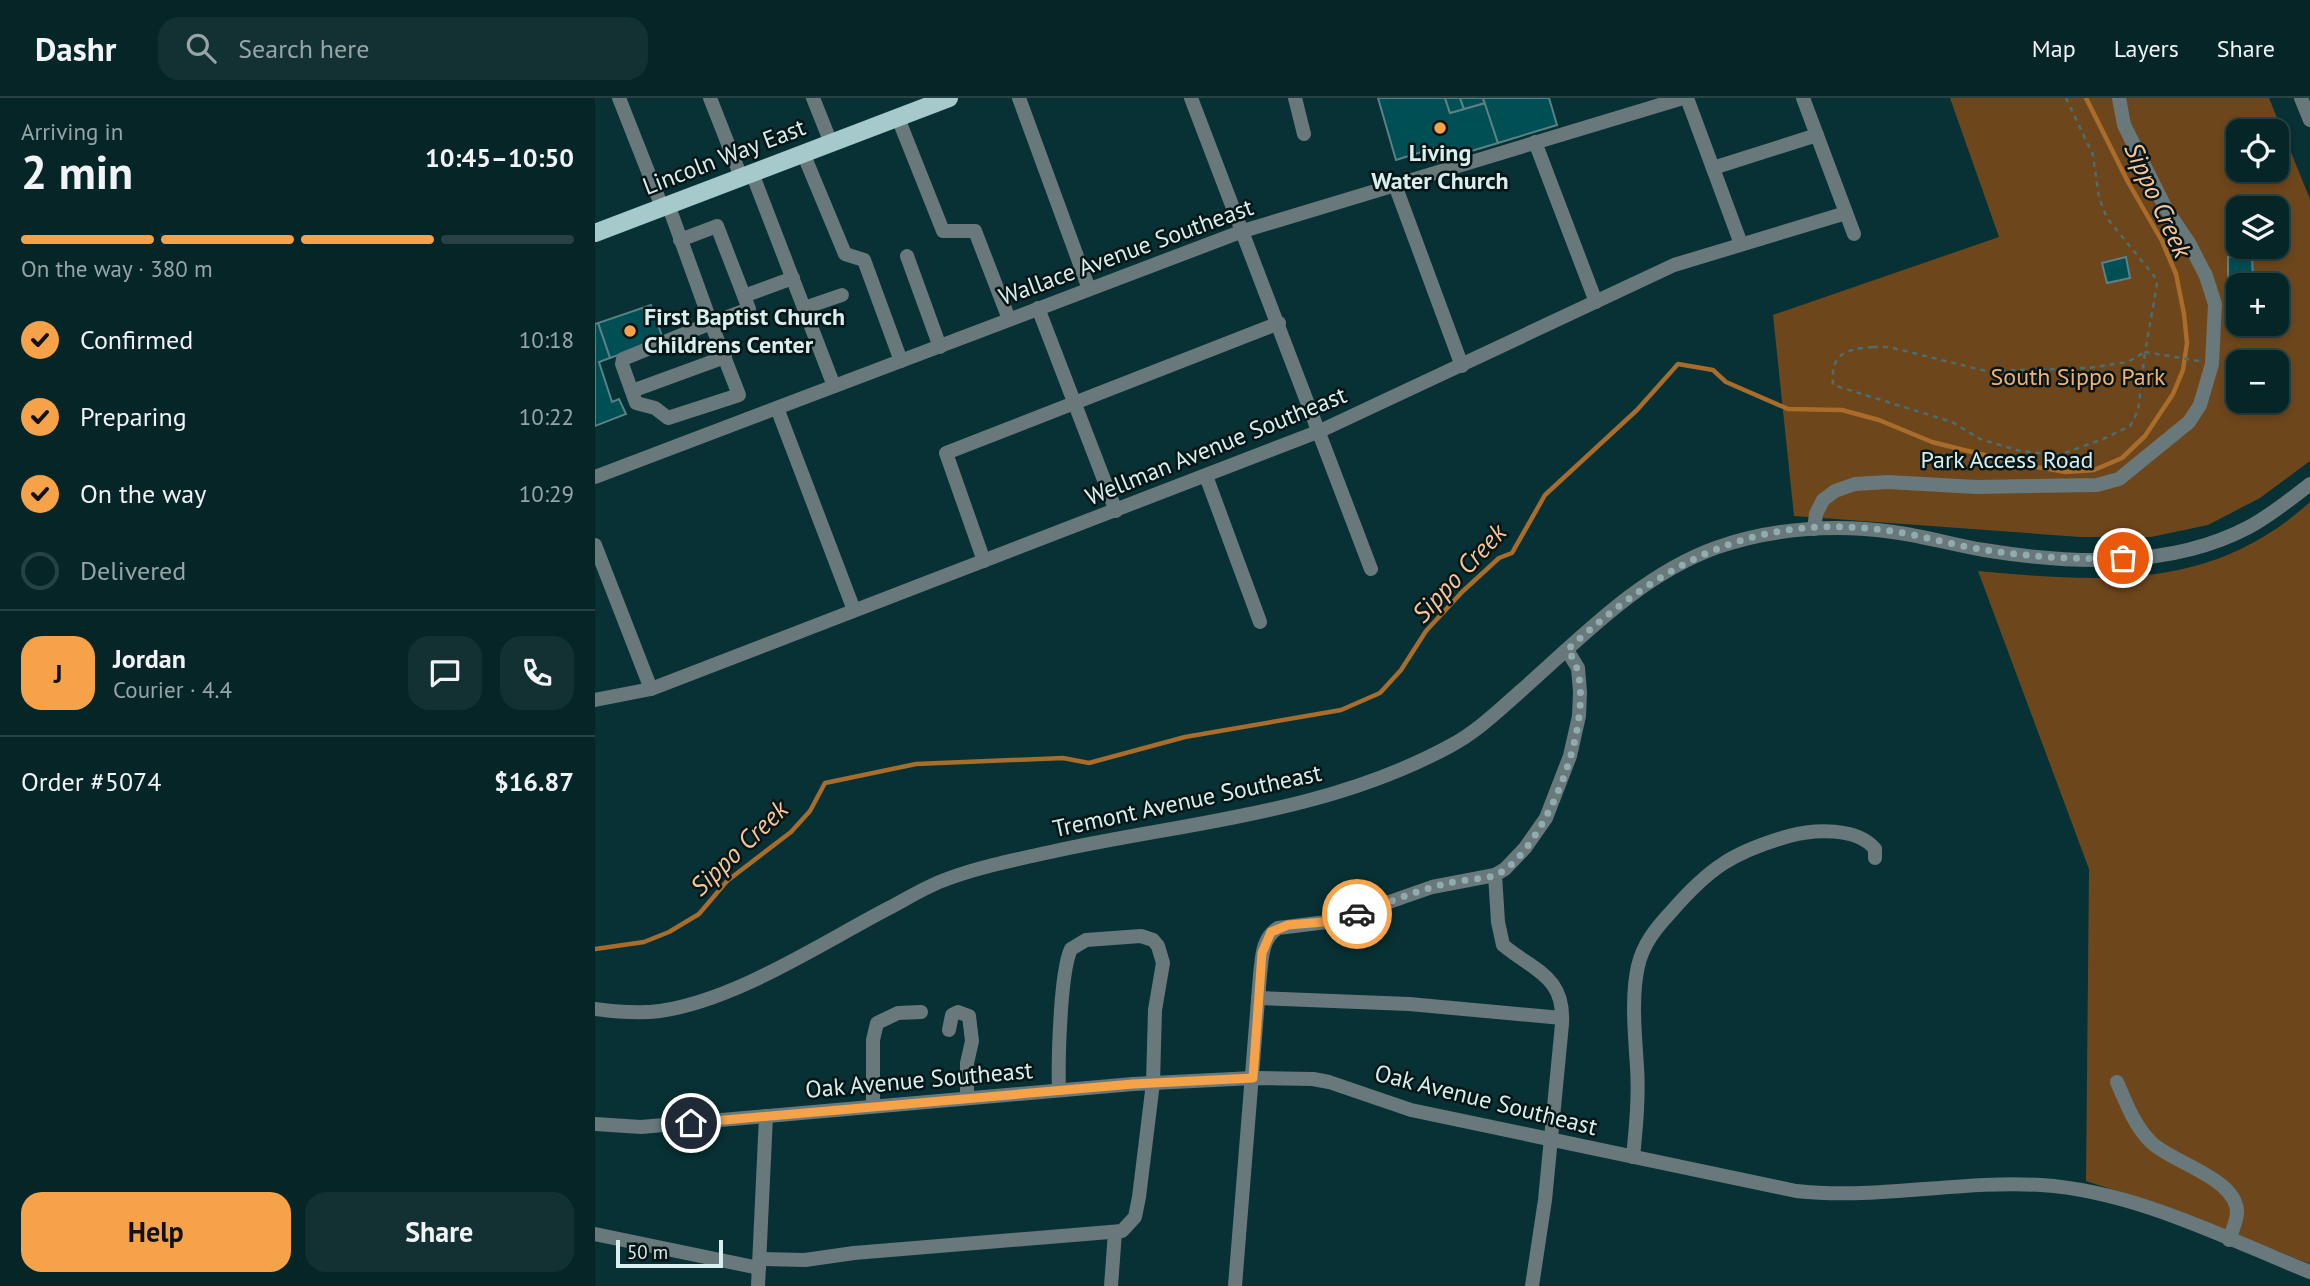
<!DOCTYPE html>
<meta charset="utf-8">
<style>
:root{--surface:#052527;--page:#133133;--text:#f1f3f6;--muted:#97a5a7;--line:#264244;--accent:#f6a248}
body{margin:0;font-family:"PT Sans",sans-serif;background:var(--page);color:var(--text);height:100vh;display:flex;flex-direction:column;font-size:26px;white-space:nowrap}
*{box-sizing:border-box;margin:0}
p{font-size:23px;color:var(--muted)}
.icon{flex:none;width:38px;height:38px;fill:none;stroke:currentColor;stroke-width:2;stroke-linecap:round;stroke-linejoin:round}
.map{position:relative;flex:1;overflow:hidden}
.panel{display:flex;flex-direction:column;background:var(--surface);width:595px}
.panel>*{flex:none}
.controls{position:absolute;left:1631px;top:21px;display:grid;gap:14px}
.controls a{display:grid;place-items:center;width:63px;height:63px;border-radius:14px;background:var(--surface);box-shadow:0 4px 10px #0003,0 0 0 2px var(--line);font-size:35px}
.scale{position:absolute;left:21px;bottom:18px;width:107px;box-sizing:border-box;padding-left:7px;border:4px solid #d9eeef;border-top:0;font-size:19px;line-height:24px;white-space:nowrap;color:#d9eeef;-webkit-text-stroke:5px #061617;paint-order:stroke}
.pin{position:absolute;display:grid;place-items:center;width:60px;height:60px;color:#fff;margin:-30px;border:4px solid #fff;border-radius:50%;box-shadow:0 2px 7px #0007}
.courier{position:absolute;display:grid;place-items:center;width:70px;height:70px;margin:-35px;border:5px solid #f6a248;border-radius:50%;background:#fff;color:#222;box-shadow:0 2px 9px #0007}
.overview em{font-style:normal;font-weight:700}
.overview div{display:flex;flex-direction:column-reverse}
.overview{display:flex;align-items:center;justify-content:space-between;height:119px;padding:0 21px}
h1{font-size:46px;font-weight:700;line-height:52px}
.bar{display:grid;grid-template-columns:repeat(4,1fr);gap:10px 7px;align-content:center;height:84px;padding:0 21px}
.bar i{height:9px;border-radius:5px;background:var(--line)}
.bar .current{background:var(--accent)}
.bar p{grid-column:span 4}
.line{display:flex;align-items:center;gap:18px;padding:0 21px;border-top:2px solid var(--line)}
.line div{flex:1}
.round{display:grid;place-items:center;flex:none;width:74px;height:74px;border-radius:21px;background:var(--page)}
ol{padding:0 21px;list-style:none}
li{display:flex;align-items:center;gap:21px;height:77px}
li p{margin-inline-start:auto}
li .icon{padding:7px;border-radius:50%;background:var(--accent);color:#111;stroke-width:4}
li:last-child{color:var(--muted)}
li i{width:38px;height:38px;border:4px solid var(--line);border-radius:50%}
.button{display:flex;gap:14px;margin-top:auto;padding:14px 21px}
.button a{flex:1;height:80px;border-radius:21px;background:var(--accent);color:#111;font-size:28px;font-weight:700;line-height:80px;text-align:center}
.button a+a{background:var(--page);color:var(--text)}
header{display:flex;align-items:center;gap:42px;box-sizing:border-box;height:98px;padding:0 35px;background:var(--surface);border-bottom:2px solid var(--line)}
header strong{font-size:33px}
nav{display:flex;gap:38px;margin-inline-start:auto;font-size:24px}
.search{width:490px;height:63px;background:var(--page);display:flex;align-items:center;gap:18px;box-sizing:border-box;padding:0 24px;border-radius:21px;color:var(--muted);font-size:26px}
main{display:flex;flex:1;min-height:0}
.map>svg:first-child{display:block}
</style>
<header>
<strong>Dashr</strong>
<div class="search"><svg class="icon" aria-label="search" viewBox="0 0 24 24"><circle cx="10" cy="10" r="6"/><path d="M15 15l6 6"/></svg>Search here</div>
<nav><a>Map</a><a>Layers</a><a>Share</a></nav>
</header>
<main>
<section class="panel">
<div class="overview"><div><h1>2 min</h1><p>Arriving in</p></div><em>10:45–10:50</em></div>
<div class="bar"><i class="current"></i><i class="current"></i><i class="current"></i><i></i><p>On the way · 380 m</p></div>
<ol>
<li><svg class="icon" aria-label="check" viewBox="0 0 24 24"><path d="M5 12l5 5 9-10"/></svg>Confirmed<p>10:18</p></li>
<li><svg class="icon" aria-label="check" viewBox="0 0 24 24"><path d="M5 12l5 5 9-10"/></svg>Preparing<p>10:22</p></li>
<li><svg class="icon" aria-label="check" viewBox="0 0 24 24"><path d="M5 12l5 5 9-10"/></svg>On the way<p>10:29</p></li>
<li><i></i>Delivered</li>
</ol>
<div class="line" style="height:126px"><b class="round" style="background:var(--accent);color:#111">J</b><div><b>Jordan</b><p>Courier · 4.4</p></div><a class="round"><svg class="icon" aria-label="chat" viewBox="0 0 24 24"><path d="M4 5h16v11H9l-5 4z"/></svg></a><a class="round"><svg class="icon" aria-label="phone" viewBox="0 0 24 24"><path d="M5 4h4l2 5-3 2q2 4 5 5l2-3 5 2v4C11 20 4 13 5 4z"/></svg></a></div>
<div class="line" style="height:91px"><div>Order #5074</div><b>$16.87</b></div>
<div class="button"><a>Help</a><a>Share</a></div>
</section>
<div class="map">
<svg width="1715" height="1188" viewBox="0 0 1715 1188">
<rect width="100%" height="100%" fill="#073134"/>
<g fill="#6e461c" fill-rule="evenodd">
<path d="M1355,0H1674L1715,101V363L1665,400L1613,427L1556,439H1485L1199,418L1178,217L1404,139ZM1643,33H1682V72H1643ZM1643,110H1682V149H1643ZM1643,187H1682V226H1643ZM1643,264H1682V303H1643Z"/>
<path d="M1715,404V1166L1577,1111L1491,1083L1494,771L1383,473C1506,484 1616,494 1715,404Z"/>
</g>
<g fill="none" stroke-linecap="round" stroke-linejoin="round">
<path stroke="#a96c2a" stroke-width="4.5" d="M0,851L49,844L74,834L104,816L132,783L196,734L215,713L230,685L321,666L468,660L494,665L590,639L746,612L785,595L806,572L831,533L867,494L904,460L917,455L950,397L1042,312L1083,266L1118,272L1131,284L1193,311L1247,312L1284,322L1337,344L1429,367L1471,374L1499,372L1527,360L1550,338L1578,296L1588,272L1592,245L1589,216L1581,176L1567,143L1533,84L1491,0"/>
</g>
<g fill="#004f54" stroke="#5a8184" stroke-width="2">
<path d="M783,0H850L855,15L890,5L903,45L843,63L839,50L801,62Z"/>
<path d="M850,0H865L869,11L855,15Z"/>
<path d="M865,0H888L890,5L869,11Z"/>
<path d="M888,0H954L962,27L903,45Z"/>
<path d="M1657,158L1658,182L1633,183V159Z"/>
<path d="M1531,159L1535,180L1512,185L1507,165Z"/>
<path d="M56,207L68,241L15,260L3,225Z"/>
<path d="M3,225L15,260L4,264L17,304L24,301L31,316L0,328V226Z"/>
</g>
<g fill="none" stroke-linecap="round" stroke-linejoin="round">
<g stroke="#4b6e70" stroke-width="2.5" stroke-dasharray="5 5" stroke-linecap="butt">
<path d="M1471,0L1498,57L1504,100L1512,120L1559,178L1562,187L1550,254L1604,263"/>
<path d="M1278,249H1294L1391,273L1494,270L1533,264L1550,254L1543,313L1535,328L1508,341L1464,357L1425,353L1385,341L1357,324L1238,287C1235,256 1250,251 1278,249Z"/>
</g>
<g stroke="#69797b" stroke-width="14">
<path d="M24,0L67,109"/>
<path d="M115,0L146,79"/>
<path d="M218,0L236,45"/>
<path d="M424,0L494,191"/>
<path d="M596,0L776,471"/>
<path d="M700,0L709,36"/>
<path d="M1092,0L1146,146"/>
<path d="M1208,0L1259,136"/>
<path d="M1706,0L1715,22"/>
<path d="M303,20L348,133H380L414,221"/>
<path d="M940,44L1001,204"/>
<path d="M208,55L250,156L269,162L306,263"/>
<path d="M1118,70L1222,37"/>
<path d="M157,75L239,288"/>
<path d="M800,87L867,268"/>
<path d="M73,107L78,120L116,225L154,211L122,128L85,142"/>
<path d="M312,158L345,249"/>
<path d="M149,198L198,180"/>
<path d="M209,210L247,197"/>
<path d="M443,210L521,413"/>
<path d="M116,225L144,297L73,320L60,310L41,305L27,266L28,261Z"/>
<path d="M37,293L130,259"/>
<path d="M182,310L259,512"/>
<path d="M611,378L665,524"/>
<path d="M0,379L648,133L1088,0"/>
<path d="M1219,431L1221,416L1228,402L1240,393L1260,386L1293,384L1381,389L1502,387L1524,381L1594,324L1605,307L1617,266L1620,206L1611,178L1594,145L1571,111L1529,27L1524,0"/>
<path d="M0,447L56,591"/>
<path d="M389,463L351,355L684,225"/>
<path d="M0,602L56,591L725,333L1079,167L1251,115"/>
<path d="M900,777L903,824L908,847C939,873 970,878 967,926L950,1102L937,1188"/>
<path d="M663,900L814,906L967,920"/>
<path d="M0,911C22,914 43,916 65,913C141,902 225,846 294,810C313,800 332,788 352,781C387,768 424,761 460,753C594,724 732,715 855,648C883,633 904,612 928,591C987,539 1046,476 1123,449C1177,430 1241,426 1298,434C1329,438 1359,447 1389,452C1475,466 1575,471 1654,429C1676,417 1696,401 1715,386"/>
<path d="M354,932L357,917L363,914L374,918L377,943L372,965V1000"/>
<path d="M1522,984C1531,1005 1540,1029 1557,1045C1578,1065 1644,1081 1642,1116C1641,1124 1637,1134 1634,1142"/>
<path d="M278,1008V942L282,925L303,915L326,914"/>
<path d="M0,1026L46,1029L538,986L658,980L718,981L734,984L816,1012L1201,1093C1284,1102 1364,1082 1446,1087C1540,1093 1630,1140 1715,1174"/>
<path d="M1038,1059C1041,1029 1044,999 1042,969C1040,937 1036,899 1043,868C1048,846 1061,830 1076,814C1114,770 1138,754 1194,738C1219,731 1262,729 1280,751V760"/>
<path d="M0,1136L164,1170"/>
<path d="M165,1161L210,1162L259,1155L527,1133L540,1119L544,1099L558,985L560,912L568,865L563,848L558,842L546,838L491,842L476,851C465,874 463,964 464,992"/>
<path d="M163,1188L171,1018"/>
<path d="M516,1188L520,1134"/>
<path d="M640,1188L665,877C667,859 667,840 683,830L740,823L837,789L900,777L910,771L930,750L951,720L975,658L984,618L985,594L983,570L972,552"/>
</g>
<path stroke="#a6c9cb" stroke-width="18" d="M0,135L354,0"/>
</g>
<g fill="none" stroke-linecap="round" stroke-linejoin="round">
<path stroke="#90acae" stroke-width="7" stroke-dasharray="0 12.6" d="M762,816C792,805 822,792 854,785C868,781 888,782 901,777C952,754 1013,597 972,552C1072,461 1164,412 1303,434C1332,439 1362,448 1391,452C1436,459 1483,462 1528,460"/>
<path stroke="#f6a248" stroke-width="9" d="M96,1025L538,986L658,980L667,855L676,834L693,827L740,823L762,816"/>
</g>
<g fill="#f6a248" stroke="#061617" stroke-width="2.5">
<circle cx="845" cy="30" r="7"/>
<circle cx="35" cy="233" r="7"/>
</g>
<g text-anchor="middle" stroke-width="5" stroke-linejoin="round" paint-order="stroke">
<g font-size="24" font-weight="bold" fill="#d9eeef" stroke="#061617">
<text x="845" y="63">Living<tspan x="845" dy="28">Water Church</tspan></text>
<text x="49" y="227" text-anchor="start">First Baptist Church<tspan x="49" dy="28">Childrens Center</tspan></text>
</g>
<g font-size="24" fill="#d9eeef" stroke="#061617">
<text transform="translate(129 59) rotate(-21)" y="8">Lincoln Way East</text>
<text transform="translate(531 154) rotate(-20)" y="8">Wallace Avenue Southeast</text>
<text transform="translate(621 348) rotate(-22)" y="8">Wellman Avenue Southeast</text>
<text x="1412" y="370">Park Access Road</text>
<text transform="translate(592 703) rotate(-12)" y="8">Tremont Avenue Southeast</text>
<text transform="translate(324 982) rotate(-5)" y="8">Oak Avenue Southeast</text>
<text transform="translate(891 1002) rotate(14)" y="8">Oak Avenue Southeast</text>
</g>
<g font-size="24" fill="#f4b170" stroke="#061617">
<text x="1483" y="287">South Sippo Park</text>
</g>
<g font-size="26" font-style="italic" fill="#fac697" stroke="#061617">
<text transform="translate(1563 102) rotate(65)" y="9">Sippo Creek</text>
<text transform="translate(864 475) rotate(-47)" y="9">Sippo Creek</text>
<text transform="translate(144 750) rotate(-44)" y="9">Sippo Creek</text>
</g>
</g>
</svg>
<div class="controls">
<a><svg class="icon" aria-label="locate" viewBox="0 0 24 24"><circle cx="12" cy="12" r="6"/><path d="M12 2v4M12 18v4M2 12h4M18 12h4"/></svg></a>
<a><svg class="icon" aria-label="layers" viewBox="0 0 24 24"><path d="M12 4l9 5-9 5-9-5zM3 14l9 5 9-5"/></svg></a>
<a>+</a>
<a>−</a>
</div>
<div class="scale">50 m</div>
<div class="pin" style="left:1528px;top:460px;background:#ea580c"><svg class="icon" aria-label="bag" viewBox="0 0 24 24"><path d="M5 8h14l-1 12H6zM9 8a3 3 0 0 1 6 0"/></svg></div>
<div class="pin" style="left:96px;top:1025px;background:#1f2937"><svg class="icon" aria-label="home" viewBox="0 0 24 24"><path d="M3 11l9-7 9 7M6 9v11h12V9"/></svg></div>
<div class="courier" style="left:762px;top:816px"><svg class="icon" aria-label="car" viewBox="0 0 24 24"><path d="M5 17H2v-5l4-1 3-4h7l3 4 3 1v5h-3M9 17h6M6 11h13"/><circle cx="7" cy="17" r="2"/><circle cx="17" cy="17" r="2"/></svg></div>
</div>
</main>
